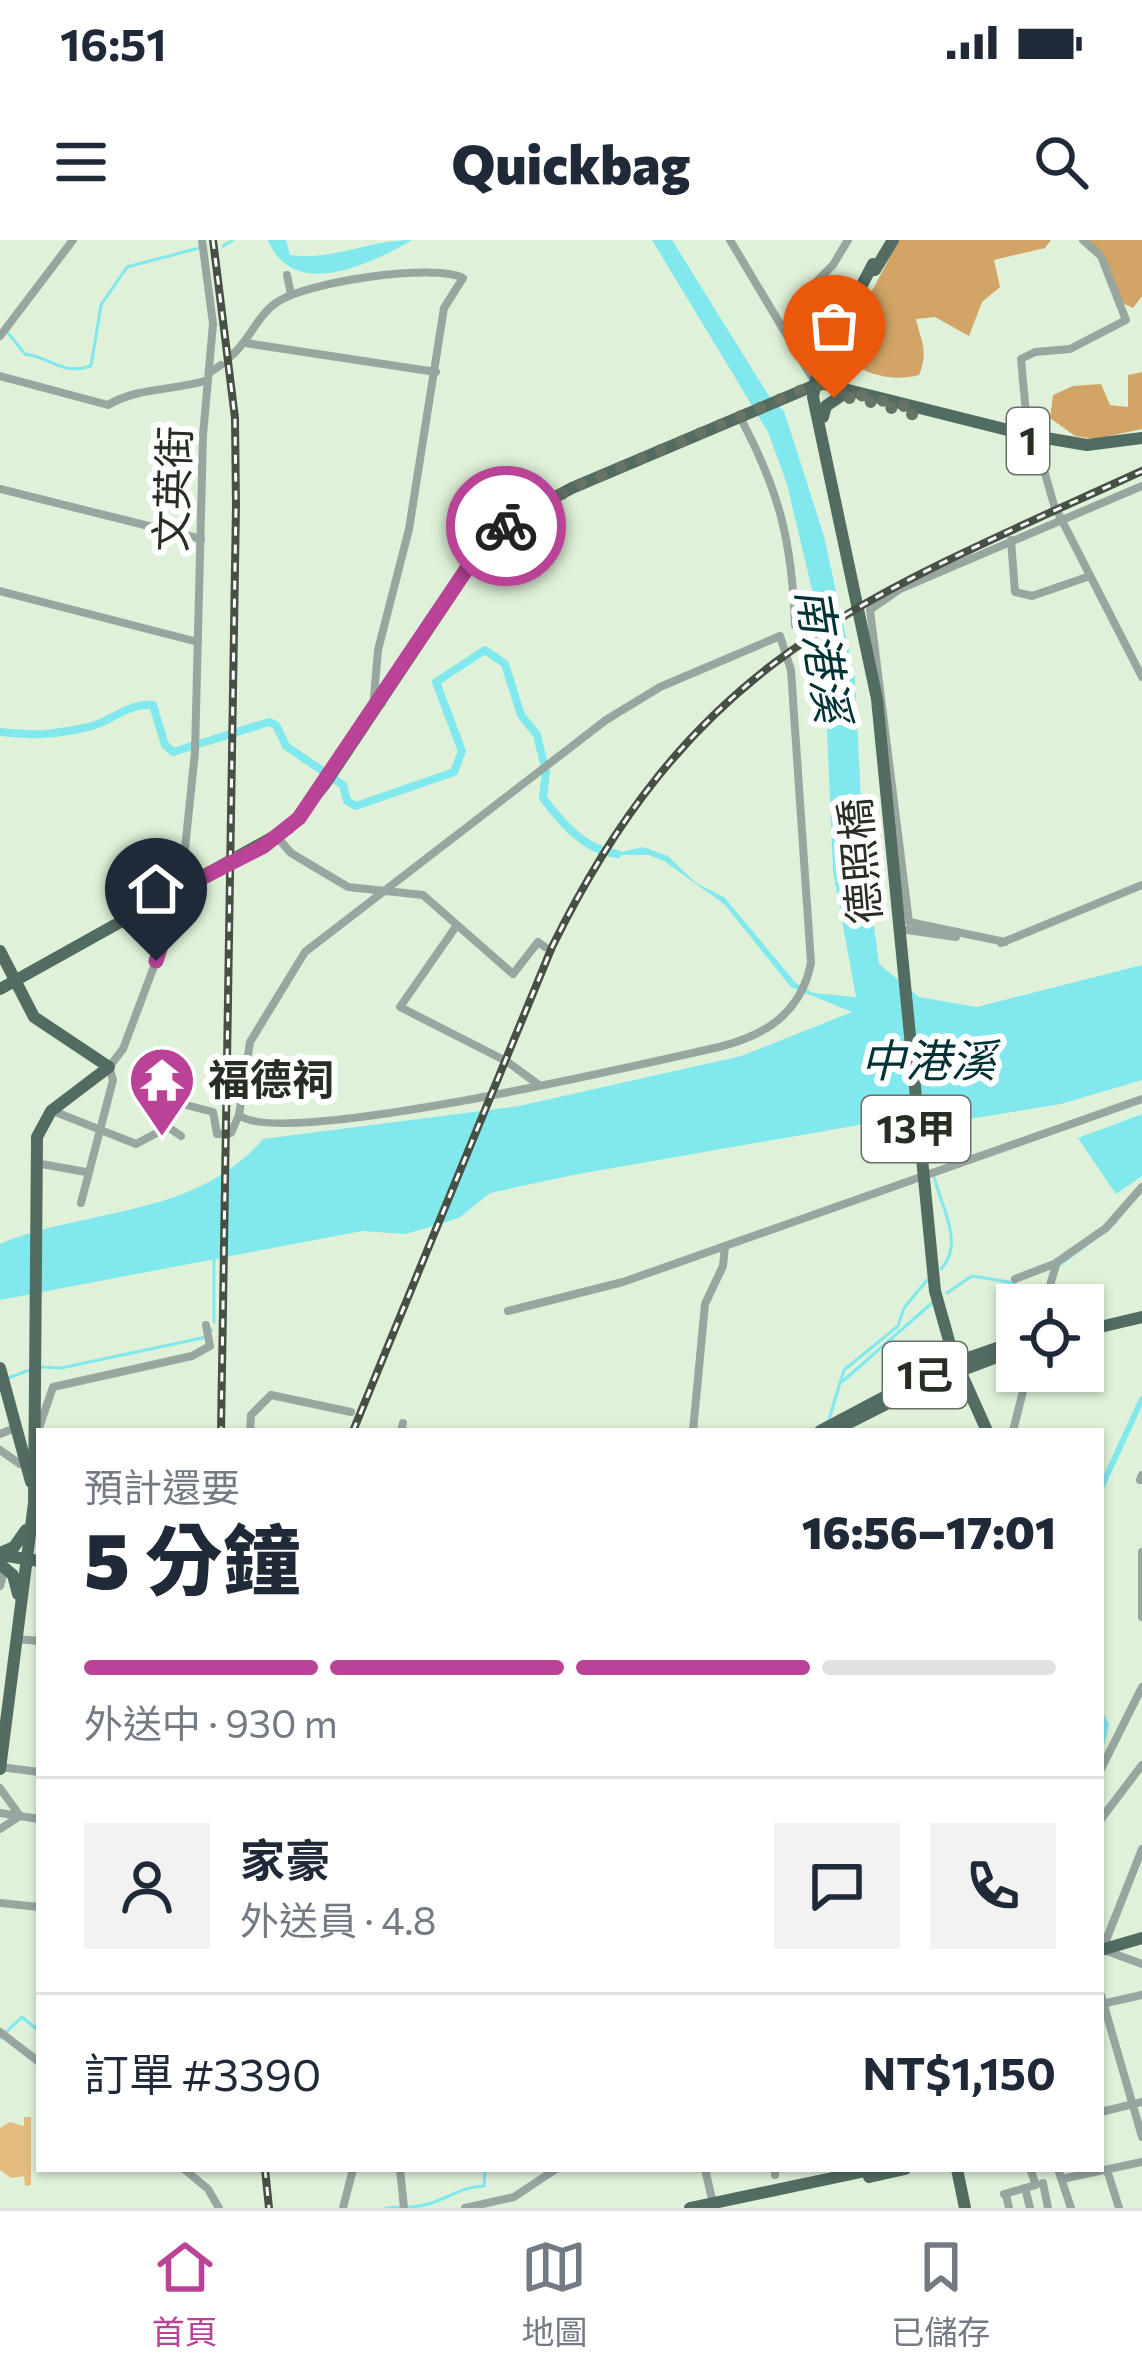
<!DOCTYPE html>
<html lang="zh-TW">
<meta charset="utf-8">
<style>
:root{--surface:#fff;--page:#f2f2f3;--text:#1f2937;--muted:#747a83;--line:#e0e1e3;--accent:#ba4398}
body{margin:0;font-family:Commissioner,"Noto Sans TC",sans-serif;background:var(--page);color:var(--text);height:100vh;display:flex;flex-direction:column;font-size:45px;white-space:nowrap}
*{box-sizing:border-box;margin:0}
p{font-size:39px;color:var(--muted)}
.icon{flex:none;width:66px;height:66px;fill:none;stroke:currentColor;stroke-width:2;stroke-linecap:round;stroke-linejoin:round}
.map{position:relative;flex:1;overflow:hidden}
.drawer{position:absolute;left:36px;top:1188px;width:1068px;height:744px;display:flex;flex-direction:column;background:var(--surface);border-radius:0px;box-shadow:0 3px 9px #0004}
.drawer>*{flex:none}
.fabs{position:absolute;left:996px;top:1044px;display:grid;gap:24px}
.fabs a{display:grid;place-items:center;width:108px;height:108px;border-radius:0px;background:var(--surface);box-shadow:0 3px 9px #0004;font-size:60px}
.pin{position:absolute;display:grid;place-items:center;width:102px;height:102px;color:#fff;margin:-123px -51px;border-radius:50% 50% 50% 0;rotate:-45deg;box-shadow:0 0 12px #0007}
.pin .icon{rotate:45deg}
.courier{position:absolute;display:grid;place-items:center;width:120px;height:120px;margin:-60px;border:9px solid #ba4398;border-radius:50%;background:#fff;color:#222;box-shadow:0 3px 15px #0007}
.overview em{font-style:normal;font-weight:800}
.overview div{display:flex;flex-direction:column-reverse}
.overview{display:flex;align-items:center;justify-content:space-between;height:204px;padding:0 48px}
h1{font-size:78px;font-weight:800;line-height:90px}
.bar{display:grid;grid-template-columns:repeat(4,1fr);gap:18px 12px;align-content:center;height:144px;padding:0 48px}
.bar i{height:15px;border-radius:9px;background:var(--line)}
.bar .on{background:var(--accent)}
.bar p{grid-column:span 4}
.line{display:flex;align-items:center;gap:30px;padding:0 48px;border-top:3px solid var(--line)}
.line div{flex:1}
.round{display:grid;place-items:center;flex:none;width:126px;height:126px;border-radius:0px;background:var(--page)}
.status{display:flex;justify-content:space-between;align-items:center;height:84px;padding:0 60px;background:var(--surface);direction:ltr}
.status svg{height:33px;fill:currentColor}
header{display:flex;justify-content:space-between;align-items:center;height:156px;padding:0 48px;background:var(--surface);font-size:54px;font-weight:800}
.tab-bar{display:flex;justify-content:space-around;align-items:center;height:168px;border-top:3px solid var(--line);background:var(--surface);font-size:33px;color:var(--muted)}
.tab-bar a{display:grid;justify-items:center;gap:6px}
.tab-bar .on{color:var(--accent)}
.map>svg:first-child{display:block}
</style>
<div class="status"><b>16:51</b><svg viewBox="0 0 49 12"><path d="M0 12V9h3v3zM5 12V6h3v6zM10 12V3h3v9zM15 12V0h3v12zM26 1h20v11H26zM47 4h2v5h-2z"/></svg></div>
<header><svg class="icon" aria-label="menu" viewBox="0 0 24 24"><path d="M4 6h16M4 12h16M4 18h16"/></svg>Quickbag<svg class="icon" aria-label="search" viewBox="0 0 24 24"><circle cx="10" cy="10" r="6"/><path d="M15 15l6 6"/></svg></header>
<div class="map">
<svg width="1142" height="1968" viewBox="0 0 1142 1968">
<rect width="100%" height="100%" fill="#dff2d9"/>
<path fill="#e5ba7e" d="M24,1877H31V1945L25,1946L24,1936L11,1938L0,1930V1888L10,1882L24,1886Z"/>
<g fill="#d2a566">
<path d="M899,0H1051L1045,8L994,20L1000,47L982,62L969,96L935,77L916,79C921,102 929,110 919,135C891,143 859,133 839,113Z"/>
<path d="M1087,0H1142V56L1133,68L1116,60L1106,19Z"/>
<path d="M1142,132V189L1095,199L1075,196L1050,178L1053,155L1073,146L1101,144L1110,165L1128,167V135Z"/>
</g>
<g fill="#81e8ee">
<path d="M268,0H286L290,15C333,21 369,0 412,0C371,24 293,62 268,0Z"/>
<path d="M652,0H672L769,156L784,171L824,296L855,439L863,601L879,724L919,757L977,767L1142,725V840L1061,864L938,884L876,882L573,935L490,953L459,978L406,994L362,991L0,1060V1004C89,967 195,978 263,899L519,866L741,816L852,772L791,747L724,664L664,621L649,615H607L643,607L668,616L696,643L724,657L796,743L813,753L856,757L833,631L823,396L787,244L768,192Z"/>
<path d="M1142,874V936L1116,954L1078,898Z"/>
</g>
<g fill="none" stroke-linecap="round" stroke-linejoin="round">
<g stroke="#81e8ee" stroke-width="3">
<path d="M223,6L233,0"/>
<path d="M8,93L25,114C51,117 62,136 91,126L101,65L127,27L199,8"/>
<path d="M934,922L939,882"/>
<path d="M934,936C941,968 965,1003 941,1029"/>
<path d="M214,1018V1082"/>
<path d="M1057,1027L1116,982"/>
<path d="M947,1053L972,1036L1015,1043"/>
<path d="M42,1127L61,1128L202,1098L212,1090"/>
<path d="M8,1138L32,1129"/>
<path d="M843,1141L932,1063"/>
<path d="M829,1179L844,1130L898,1086L904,1068L927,1040"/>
<path d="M0,1798L22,1777L39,1791"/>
<path d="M409,1967C442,1966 454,1947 484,1946L485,1929"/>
<path d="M386,1968L400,1967"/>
</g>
<g stroke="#81e8ee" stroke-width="6">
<path d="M1101,1248L1142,1159"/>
<path d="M1101,1476L1106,1485L1101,1505"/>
</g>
<path stroke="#81e8ee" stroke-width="8" d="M0,492C38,496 54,495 92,486C114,480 127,463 153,465L165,505L173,512L269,482L276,485L286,506L343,545L347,561L356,566L454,532L462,511L436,442L485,410L505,424L521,475L537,495L546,532L543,558C562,583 584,610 617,614"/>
<g stroke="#98a6a0" stroke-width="8">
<path d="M730,0L813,139"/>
<path d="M1083,0L1101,16L1126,80L1070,109L1035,112L1021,119L1028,195L1036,202L1054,265L1142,437"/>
<path d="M287,35L291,54"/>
<path d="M784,90L801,57L833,25L848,0"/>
<path d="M0,96L73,0"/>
<path d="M245,103L436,132"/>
<path d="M230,117C250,101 257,74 279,61C308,42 432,23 463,38L444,68L409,289L378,410L374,457L382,463"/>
<path d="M209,133L221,125"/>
<path d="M0,136L108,165C138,147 174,151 208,140"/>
<path d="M742,181C780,253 792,303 795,385"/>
<path d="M0,249L201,299"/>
<path d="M1011,300L1015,352L1032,356L1090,336"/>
<path d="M0,351L198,402"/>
<path d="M780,396L791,430L811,723C801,773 765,796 719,807C650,822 280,910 239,875L250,802L305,712L606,480L660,447Z"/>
<path d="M277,597L291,613L348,647L423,655L513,734L538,702L545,707"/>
<path d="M457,685L400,767L504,820"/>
<path d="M900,689L956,697"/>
<path d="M1005,702L909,682L870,370L900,349L1142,246"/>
<path d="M1001,703L1142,645"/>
<path d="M509,823L539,845"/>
<path d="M156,847L175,862L213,872L217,894L231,893L239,875"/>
<path d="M53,871L136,904L168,887L181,896"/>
<path d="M36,923L86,932"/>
<path d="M81,963L113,840L109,827L123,809L180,657L195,512L203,195L213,84L202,0"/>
<path d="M1015,1039L1054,1024"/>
<path d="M1044,1065L1057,1022L1106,988L1142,947"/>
<path d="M508,1071L623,1042L1142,859"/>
<path d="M38,1191L53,1147L192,1116L210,1106L206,1085"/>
<path d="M250,1191L251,1175L271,1155L351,1172"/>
<path d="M401,1191L403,1183"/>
<path d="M693,1191L705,1064L723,1026L725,1006"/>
<path d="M1013,1191L1028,1131"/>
<path d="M0,1194L10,1190"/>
<path d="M0,1210L20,1224"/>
<path d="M1140,1240L1142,1235"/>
<path d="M1142,1312V1377"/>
<path d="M0,1346L5,1328"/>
<path d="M17,1399L39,1401"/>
<path d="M0,1527L39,1532"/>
<path d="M1101,1529L1142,1447"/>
<path d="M0,1548L20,1576L0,1589"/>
<path d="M0,1573L39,1579"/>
<path d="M1101,1579L1142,1525"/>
<path d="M0,1663L39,1667"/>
<path d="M1103,1708L1142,1609"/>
<path d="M1104,1710L1142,1724"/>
<path d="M1101,1755L1142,1897"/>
<path d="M1102,1764L1142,1755"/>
<path d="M0,1792L39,1822"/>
<path d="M1101,1872L1142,1862"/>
<path d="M184,1929L208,1949L219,1968"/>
<path d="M400,1929L404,1968"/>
<path d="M705,1929L713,1963"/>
<path d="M1058,1929L1071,1968"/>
<path d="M1107,1930L1119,1968"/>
<path d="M775,1935V1929"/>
<path d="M1062,1939L1142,1922"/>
<path d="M1043,1943L1048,1968"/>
<path d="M1025,1948L1030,1968"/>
<path d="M1004,1954L1036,1945L1030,1929"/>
<path d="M1006,1954L1009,1968"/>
<path d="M343,1968L353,1929"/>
<path d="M465,1968L514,1957L556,1929"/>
</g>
<g stroke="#536c62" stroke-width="12">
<path d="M873,24L818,128L813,157L877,459L935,1051L953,1115L987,1191"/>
<path d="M875,30L893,0"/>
<path d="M823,177L826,166L842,155"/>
<path d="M0,711L34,777L109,827L51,871L37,897L34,1266"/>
<path d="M0,749L289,588L325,544L481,310L516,278L572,248L820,143L1028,195L1087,205L1142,198"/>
<path d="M1083,1091L1142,1077"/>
<path d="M0,1128L31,1242"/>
<path d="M960,1131L1008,1113"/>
<path d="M841,1187L940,1137"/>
<path d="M820,1191L937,1129L1017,1101"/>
<path d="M0,1313L14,1307L26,1290"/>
<path d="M0,1315L39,1321"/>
<path d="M0,1324L13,1335L18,1354"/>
<path d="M0,1529L34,1263"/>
<path d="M1101,1710L1142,1698"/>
<path d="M957,1929L965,1968"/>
<path d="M869,1937L905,1929"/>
<path d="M690,1968L875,1929"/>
</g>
<g stroke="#465044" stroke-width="8">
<g id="rail">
<path d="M213,0L235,178L236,266L221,1191"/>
<path d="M353,1191L552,707C696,414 864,358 1142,231"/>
<path d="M265,1929L269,1968"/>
</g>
</g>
<use href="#rail" stroke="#fff" stroke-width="3" stroke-dasharray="9" stroke-linecap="butt"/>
</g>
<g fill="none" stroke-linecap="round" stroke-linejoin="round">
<path stroke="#677364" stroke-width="12" stroke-dasharray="0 21.6" d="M506,286L572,248L816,144L916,169L915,175L857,158H834"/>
<path stroke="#ba4398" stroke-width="15" d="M156,721L180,649L264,606L299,578L468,327L506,286"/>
</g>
<defs>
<g id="temple-pin" transform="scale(3.45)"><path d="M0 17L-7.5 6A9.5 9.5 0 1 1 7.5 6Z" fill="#ba4398" stroke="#fff"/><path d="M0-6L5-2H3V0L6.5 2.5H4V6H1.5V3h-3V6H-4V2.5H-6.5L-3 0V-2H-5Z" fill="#fff"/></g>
</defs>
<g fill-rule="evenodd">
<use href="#temple-pin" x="162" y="840"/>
</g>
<g text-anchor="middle" stroke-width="12" stroke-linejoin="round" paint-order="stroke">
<g fill="#fff" stroke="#686d66" stroke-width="3">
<rect x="1007" y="168" width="42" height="66" rx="9"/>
<rect x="862" y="856" width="108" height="66" rx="9"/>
<rect x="883" y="1102" width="84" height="66" rx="9"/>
</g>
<g font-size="39" font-weight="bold" fill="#272f25">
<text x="1028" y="215">1</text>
<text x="916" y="903">13甲</text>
<text x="925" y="1149">1己</text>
</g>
<g font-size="42" fill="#272f25" stroke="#fff">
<text transform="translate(173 249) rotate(-88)" y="15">文英街</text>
<text transform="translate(860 621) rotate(-95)" y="15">德照橋</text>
</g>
<g font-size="42" font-weight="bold" fill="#272f25" stroke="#fff" text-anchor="start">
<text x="208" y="855">福德祠</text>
</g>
<g font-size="45" font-style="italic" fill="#003336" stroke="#fff">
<text transform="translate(823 415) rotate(81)" y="16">南港溪</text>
<text x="928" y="837">中港溪</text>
</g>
</g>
</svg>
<div class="fabs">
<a><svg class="icon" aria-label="locate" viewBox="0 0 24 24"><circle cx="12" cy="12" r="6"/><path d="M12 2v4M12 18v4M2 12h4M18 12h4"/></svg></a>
</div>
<div class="pin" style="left:834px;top:158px;background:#ea580c"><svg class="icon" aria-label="bag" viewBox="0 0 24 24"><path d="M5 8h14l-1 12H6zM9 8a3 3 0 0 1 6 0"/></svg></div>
<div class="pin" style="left:156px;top:721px;background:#1f2937"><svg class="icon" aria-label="home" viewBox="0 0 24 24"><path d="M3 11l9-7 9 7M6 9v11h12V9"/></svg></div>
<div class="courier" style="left:506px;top:286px"><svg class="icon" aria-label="bike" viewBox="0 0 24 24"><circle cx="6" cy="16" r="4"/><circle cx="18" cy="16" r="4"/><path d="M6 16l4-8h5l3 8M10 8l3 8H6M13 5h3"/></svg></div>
<section class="drawer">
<div class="overview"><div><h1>5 分鐘</h1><p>預計還要</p></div><em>16:56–17:01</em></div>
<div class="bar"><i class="on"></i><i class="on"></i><i class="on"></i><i></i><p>外送中 · 930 m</p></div>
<div class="line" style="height:216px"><a class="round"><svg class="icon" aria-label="person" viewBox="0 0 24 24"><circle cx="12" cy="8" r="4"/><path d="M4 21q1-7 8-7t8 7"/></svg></a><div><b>家豪</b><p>外送員 · 4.8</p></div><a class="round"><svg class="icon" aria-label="chat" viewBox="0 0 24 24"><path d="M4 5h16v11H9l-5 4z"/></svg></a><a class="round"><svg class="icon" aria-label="phone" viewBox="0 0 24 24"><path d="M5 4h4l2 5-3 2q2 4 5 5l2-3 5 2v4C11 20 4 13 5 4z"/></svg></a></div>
<div class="line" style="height:156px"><div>訂單 #3390</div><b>NT$1,150</b></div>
</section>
</div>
<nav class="tab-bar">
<a class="on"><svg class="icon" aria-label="home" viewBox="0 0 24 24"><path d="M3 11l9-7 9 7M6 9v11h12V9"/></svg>首頁</a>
<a><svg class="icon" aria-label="map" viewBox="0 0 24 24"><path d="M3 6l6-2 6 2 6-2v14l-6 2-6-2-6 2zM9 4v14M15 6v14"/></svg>地圖</a>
<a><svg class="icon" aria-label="saved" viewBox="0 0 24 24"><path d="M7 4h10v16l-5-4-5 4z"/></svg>已儲存</a>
</nav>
